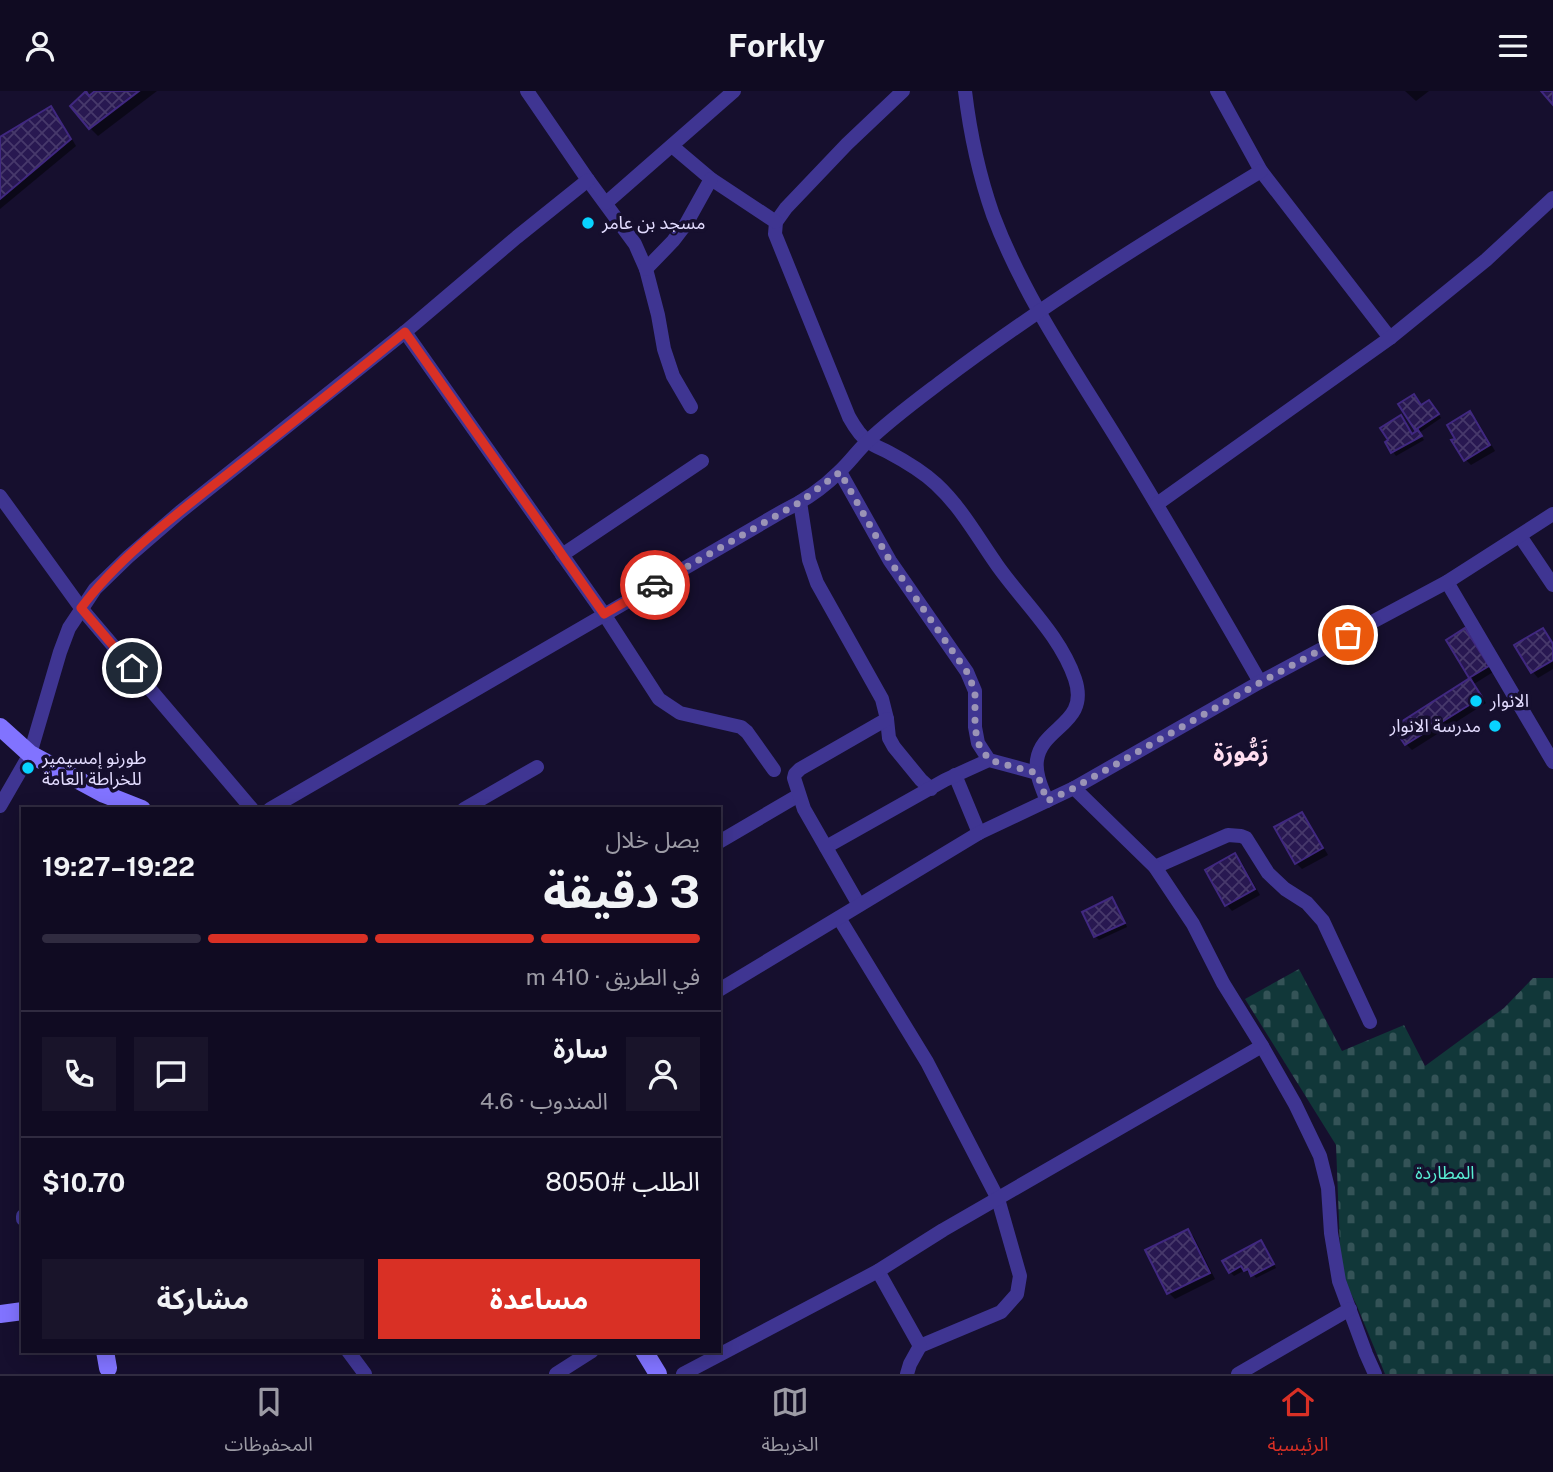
<!DOCTYPE html>
<html lang="ar">
<meta charset="utf-8">
<style>
:root{--surface:#100b22;--page:#19142a;--text:#f1f3f6;--muted:#9c9ba5;--line:#302b40;--accent:#d93025}
body{margin:0;font-family:"Public Sans","Noto Sans Arabic",sans-serif;background:var(--page);color:var(--text);direction:rtl;height:100vh;display:flex;flex-direction:column;font-size:26px;white-space:nowrap}
*{box-sizing:border-box;margin:0}
p{font-size:23px;color:var(--muted)}
.icon{flex:none;width:38px;height:38px;fill:none;stroke:currentColor;stroke-width:2;stroke-linecap:round;stroke-linejoin:round}
.map{position:relative;flex:1;overflow:hidden;direction:ltr}
.details{position:absolute;left:21px;top:716px;width:700px;height:546px;display:flex;flex-direction:column;background:var(--surface);border-radius:0px;box-shadow:0 4px 18px #0003,0 0 0 2px var(--line);direction:rtl}
.details>*{flex:none}
.pin{position:absolute;display:grid;place-items:center;width:60px;height:60px;color:#fff;margin:-30px;border:4px solid #fff;border-radius:50%;box-shadow:0 2px 7px #0007}
.courier{position:absolute;display:grid;place-items:center;width:70px;height:70px;margin:-35px;border:5px solid #d93025;border-radius:50%;background:#fff;color:#222;box-shadow:0 2px 9px #0007}
.overview em{font-style:normal;font-weight:700}
.overview div{display:flex;flex-direction:column-reverse}
.overview{display:flex;align-items:center;justify-content:space-between;height:119px;padding:0 21px}
h1{font-size:46px;font-weight:700;line-height:52px}
.bar{display:grid;grid-template-columns:repeat(4,1fr);gap:10px 7px;align-content:center;height:84px;padding:0 21px}
.bar i{height:9px;border-radius:5px;background:var(--line)}
.bar .active{background:var(--accent)}
.bar p{grid-column:span 4}
.line{display:flex;align-items:center;gap:18px;padding:0 21px;border-top:2px solid var(--line)}
.line div{flex:1}
.round{display:grid;place-items:center;flex:none;width:74px;height:74px;border-radius:0px;background:var(--page)}
.action{display:flex;gap:14px;margin-top:auto;padding:14px 21px}
.action a{flex:1;height:80px;border-radius:0px;background:var(--accent);color:#fff;font-size:28px;font-weight:700;line-height:80px;text-align:center}
.action a+a{background:var(--page);color:var(--text)}
header{display:flex;justify-content:space-between;align-items:center;height:91px;padding:0 21px;background:var(--surface);font-size:32px;font-weight:700}
.dock{display:flex;justify-content:space-around;align-items:center;height:98px;border-top:2px solid var(--line);background:var(--surface);font-size:19px;color:var(--muted)}
.dock a{display:grid;justify-items:center;gap:4px}
.dock .active{color:var(--accent)}
.map>svg:first-child{display:block}
</style>
<header><svg class="icon" aria-label="menu" viewBox="0 0 24 24"><path d="M4 6h16M4 12h16M4 18h16"/></svg>Forkly<svg class="icon" aria-label="person" viewBox="0 0 24 24"><circle cx="12" cy="8" r="4"/><path d="M4 21q1-7 8-7t8 7"/></svg></header>
<div class="map">
<svg width="1553" height="1283" viewBox="0 0 1553 1283">
<defs>
<pattern id="cemetery-stones" width="16" height="16" patternUnits="userSpaceOnUse" patternTransform="scale(1.75)"><rect width="16" height="16" fill="#113739"/><path d="M2 7V4a2 2 0 0 1 4 0v3zM10 15v-3a2 2 0 0 1 4 0v3z" fill="#345357"/></pattern>
<pattern id="building-cross-hatch" width="8" height="8" patternUnits="userSpaceOnUse" patternTransform="scale(1.75)"><rect width="8" height="8" fill="#281851"/><path d="M0 0l8 8M0 8l8-8" fill="none" stroke="#47396b"/></pattern>
</defs>
<rect width="100%" height="100%" fill="#160f2e"/>
<path fill="url(#cemetery-stones)" d="M1299,878L1342,960L1404,934L1425,975L1504,917L1533,887H1553V1283H1385L1357,1215L1341,1182L1336,1054L1245,908Z"/>
<g fill="#0007">
<path d="M98,0H157L98,45L90,37V6Z"/>
<path d="M1405,0H1429L1416,10Z"/>
<path d="M51,17L57,23L76,55L0,118V48Z"/>
<path d="M1433,315L1441,327L1419,342L1424,349L1396,365L1387,352L1401,327L1413,344L1419,340L1416,338L1422,316Z"/>
<path d="M1470,323L1476,328L1495,360L1471,374L1465,368Z"/>
<path d="M1465,539L1471,545L1493,581L1474,593L1486,612L1412,659L1406,653L1395,636L1473,588L1471,586Z"/>
<path d="M1543,539L1553,552V578L1538,587L1533,581L1516,555Z"/>
<path d="M1302,723L1308,729L1328,764L1302,778L1296,772Z"/>
<path d="M1235,765L1241,770L1260,804L1232,820L1227,814Z"/>
<path d="M1112,808L1116,812L1127,836L1099,849L1095,845L1084,822Z"/>
<path d="M1188,1140L1194,1146L1215,1188L1175,1208L1169,1202Z"/>
<path d="M1264,1155L1276,1177L1256,1187L1251,1181L1249,1182L1245,1179L1234,1185L1230,1181Z"/>
</g>
<g fill="url(#building-cross-hatch)" stroke="#402880" stroke-width="2">
<path d="M86,0L89,5L95,0H139L89,38L70,15Z"/>
<path d="M1541,0H1553V14Z"/>
<path d="M51,15L71,48L0,108V46Z"/>
<path d="M1414,303L1421,314L1429,309L1439,323L1415,339L1398,313Z"/>
<path d="M1470,320L1490,354L1464,370L1451,349L1455,348L1447,334Z"/>
<path d="M1401,324L1412,343L1418,339L1422,345L1391,362L1385,351L1388,349L1380,337Z"/>
<path d="M1465,537L1489,575L1469,587L1446,549Z"/>
<path d="M1543,537L1553,553V569L1531,582L1514,554Z"/>
<path d="M1470,587L1482,606L1405,654L1393,636Z"/>
<path d="M1302,721L1323,757L1295,773L1274,736Z"/>
<path d="M1235,762L1255,798L1225,815L1205,779Z"/>
<path d="M1112,806L1125,832L1094,846L1082,821Z"/>
<path d="M1188,1138L1210,1182L1167,1203L1145,1159Z"/>
<path d="M1261,1149L1274,1173L1251,1185L1248,1178L1244,1180L1241,1175L1229,1182L1222,1170Z"/>
</g>
<g fill="none" stroke-linecap="round" stroke-linejoin="round">
<g stroke="#3f3592" stroke-width="14">
<path d="M527,0L588,89L635,153L646,178L658,224L664,258L673,285L691,316"/>
<path d="M903,0L847,53L786,117L776,131L775,143L849,326C854,335 861,346 869,351C874,355 882,358 888,361C905,370 922,380 936,393C961,416 978,447 997,474C1023,511 1060,544 1075,588C1090,633 1042,635 1037,669C1035,683 1042,697 1047,710"/>
<path d="M965,0C970,42 979,84 993,124C1025,209 1079,285 1125,361C1171,437 1216,514 1260,591"/>
<path d="M1217,0L1261,80L1390,247"/>
<path d="M672,55L711,88L776,131"/>
<path d="M606,112L734,0"/>
<path d="M646,178L673,150L686,133L711,88"/>
<path d="M405,241L604,523L659,608L680,622L741,636L747,641L774,679"/>
<path d="M840,381L890,470L967,581L975,600V636L978,652L989,669"/>
<path d="M0,405L81,517L252,718"/>
<path d="M800,411L809,469L817,492L882,608L887,628L889,647L894,656L921,689L931,698"/>
<path d="M1157,413L1390,247L1486,169L1553,107"/>
<path d="M1520,445L1553,494"/>
<path d="M562,464L702,370"/>
<path d="M1447,491L1553,671"/>
<path d="M955,684L979,742"/>
<path d="M0,715L30,663L60,561L69,537L95,498L128,466L180,421L405,241L517,146L588,89"/>
<path d="M270,718L783,420C804,410 823,397 839,381C850,371 858,359 868,350C891,328 917,309 942,290C1044,213 1152,146 1261,80"/>
<path d="M464,718L537,676"/>
<path d="M719,751L799,704"/>
<path d="M826,756L945,689L989,669L1037,682"/>
<path d="M1155,776L1228,744L1241,745L1246,747L1268,782L1285,798L1307,812L1323,830L1370,931"/>
<path d="M859,814L804,718L794,687L795,683L800,678L887,628"/>
<path d="M839,827L927,971L998,1108L1020,1185L1017,1203L1001,1221L920,1255"/>
<path d="M719,899L979,742L1074,697L1260,591L1447,491L1553,423"/>
<path d="M1262,955L1295,1013L1320,1065L1328,1097L1331,1142L1339,1190L1366,1263L1375,1283"/>
<path d="M23,1125V1128"/>
<path d="M878,1180L920,1255L910,1273L907,1283"/>
<path d="M348,1260L365,1283"/>
<path d="M556,1283L592,1260"/>
<path d="M683,1283L878,1180L943,1139L1262,955L1223,892L1193,833L1155,776L1074,697"/>
<path d="M1238,1283L1350,1218"/>
</g>
<g stroke="#8173ff" stroke-width="18">
<path d="M0,636L30,663L104,703L142,718"/>
<path d="M0,1223L23,1220"/>
<path d="M105,1260L108,1277"/>
<path d="M644,1260L658,1283"/>
</g>
</g>
<g fill="none" stroke-linecap="round" stroke-linejoin="round">
<path stroke="#9b94b6" stroke-width="7" stroke-dasharray="0 12.6" d="M655,494L800,411L840,381L890,470L967,581L975,600V636L978,652L989,669L1037,682L1047,710L1074,697L1261,591L1348,544"/>
<path stroke="#d93025" stroke-width="9" d="M132,577L81,517C122,462 185,417 239,374C295,330 350,286 405,241L604,523L655,494"/>
</g>
<g fill="#08d3ff" stroke="#160f2e" stroke-width="2.5">
<circle cx="588" cy="132" r="7"/>
<circle cx="1476" cy="610" r="7"/>
<circle cx="1495" cy="635" r="7"/>
<circle cx="28" cy="677" r="7"/>
</g>
<g text-anchor="middle" stroke-width="7" stroke-linejoin="round" paint-order="stroke">
<g font-size="18" fill="#e3dcff" stroke="#160f2e" text-anchor="start">
<text x="602" y="138">مسجد بن عامر</text>
<text x="1490" y="616">الانوار</text>
<text x="1481" y="641" text-anchor="end">مدرسة الانوار</text>
<text x="42" y="673">طورنو إمسيمير<tspan x="42" dy="21">للخراطة العامة</tspan></text>
</g>
<g font-size="18" fill="#59eed4" stroke="#160f2e">
<text x="1445" y="1088">المطاردة</text>
</g>
<g font-size="24" font-weight="bold" fill="#ffdef0" stroke="#160f2e">
<text x="1241" y="670">زَمُّورَة</text>
</g>
</g>
</svg>
<div class="pin" style="left:1348px;top:544px;background:#ea580c"><svg class="icon" aria-label="bag" viewBox="0 0 24 24"><path d="M5 8h14l-1 12H6zM9 8a3 3 0 0 1 6 0"/></svg></div>
<div class="pin" style="left:132px;top:577px;background:#1f2937"><svg class="icon" aria-label="home" viewBox="0 0 24 24"><path d="M3 11l9-7 9 7M6 9v11h12V9"/></svg></div>
<div class="courier" style="left:655px;top:494px"><svg class="icon" aria-label="car" viewBox="0 0 24 24"><path d="M5 17H2v-5l4-1 3-4h7l3 4 3 1v5h-3M9 17h6M6 11h13"/><circle cx="7" cy="17" r="2"/><circle cx="17" cy="17" r="2"/></svg></div>
<section class="details">
<div class="overview"><div><h1>3 دقيقة</h1><p>يصل خلال</p></div><em>19:22–19:27</em></div>
<div class="bar"><i class="active"></i><i class="active"></i><i class="active"></i><i></i><p>في الطريق · 410 m</p></div>
<div class="line" style="height:126px"><a class="round"><svg class="icon" aria-label="person" viewBox="0 0 24 24"><circle cx="12" cy="8" r="4"/><path d="M4 21q1-7 8-7t8 7"/></svg></a><div><b>سارة</b><p>المندوب · 4.6</p></div><a class="round"><svg class="icon" aria-label="chat" viewBox="0 0 24 24"><path d="M4 5h16v11H9l-5 4z"/></svg></a><a class="round"><svg class="icon" aria-label="phone" viewBox="0 0 24 24"><path d="M5 4h4l2 5-3 2q2 4 5 5l2-3 5 2v4C11 20 4 13 5 4z"/></svg></a></div>
<div class="line" style="height:91px"><div>الطلب #8050</div><b>$10.70</b></div>
<div class="action"><a>مساعدة</a><a>مشاركة</a></div>
</section>
</div>
<nav class="dock">
<a class="active"><svg class="icon" aria-label="home" viewBox="0 0 24 24"><path d="M3 11l9-7 9 7M6 9v11h12V9"/></svg>الرئيسية</a>
<a><svg class="icon" aria-label="map" viewBox="0 0 24 24"><path d="M3 6l6-2 6 2 6-2v14l-6 2-6-2-6 2zM9 4v14M15 6v14"/></svg>الخريطة</a>
<a><svg class="icon" aria-label="saved" viewBox="0 0 24 24"><path d="M7 4h10v16l-5-4-5 4z"/></svg>المحفوظات</a>
</nav>
